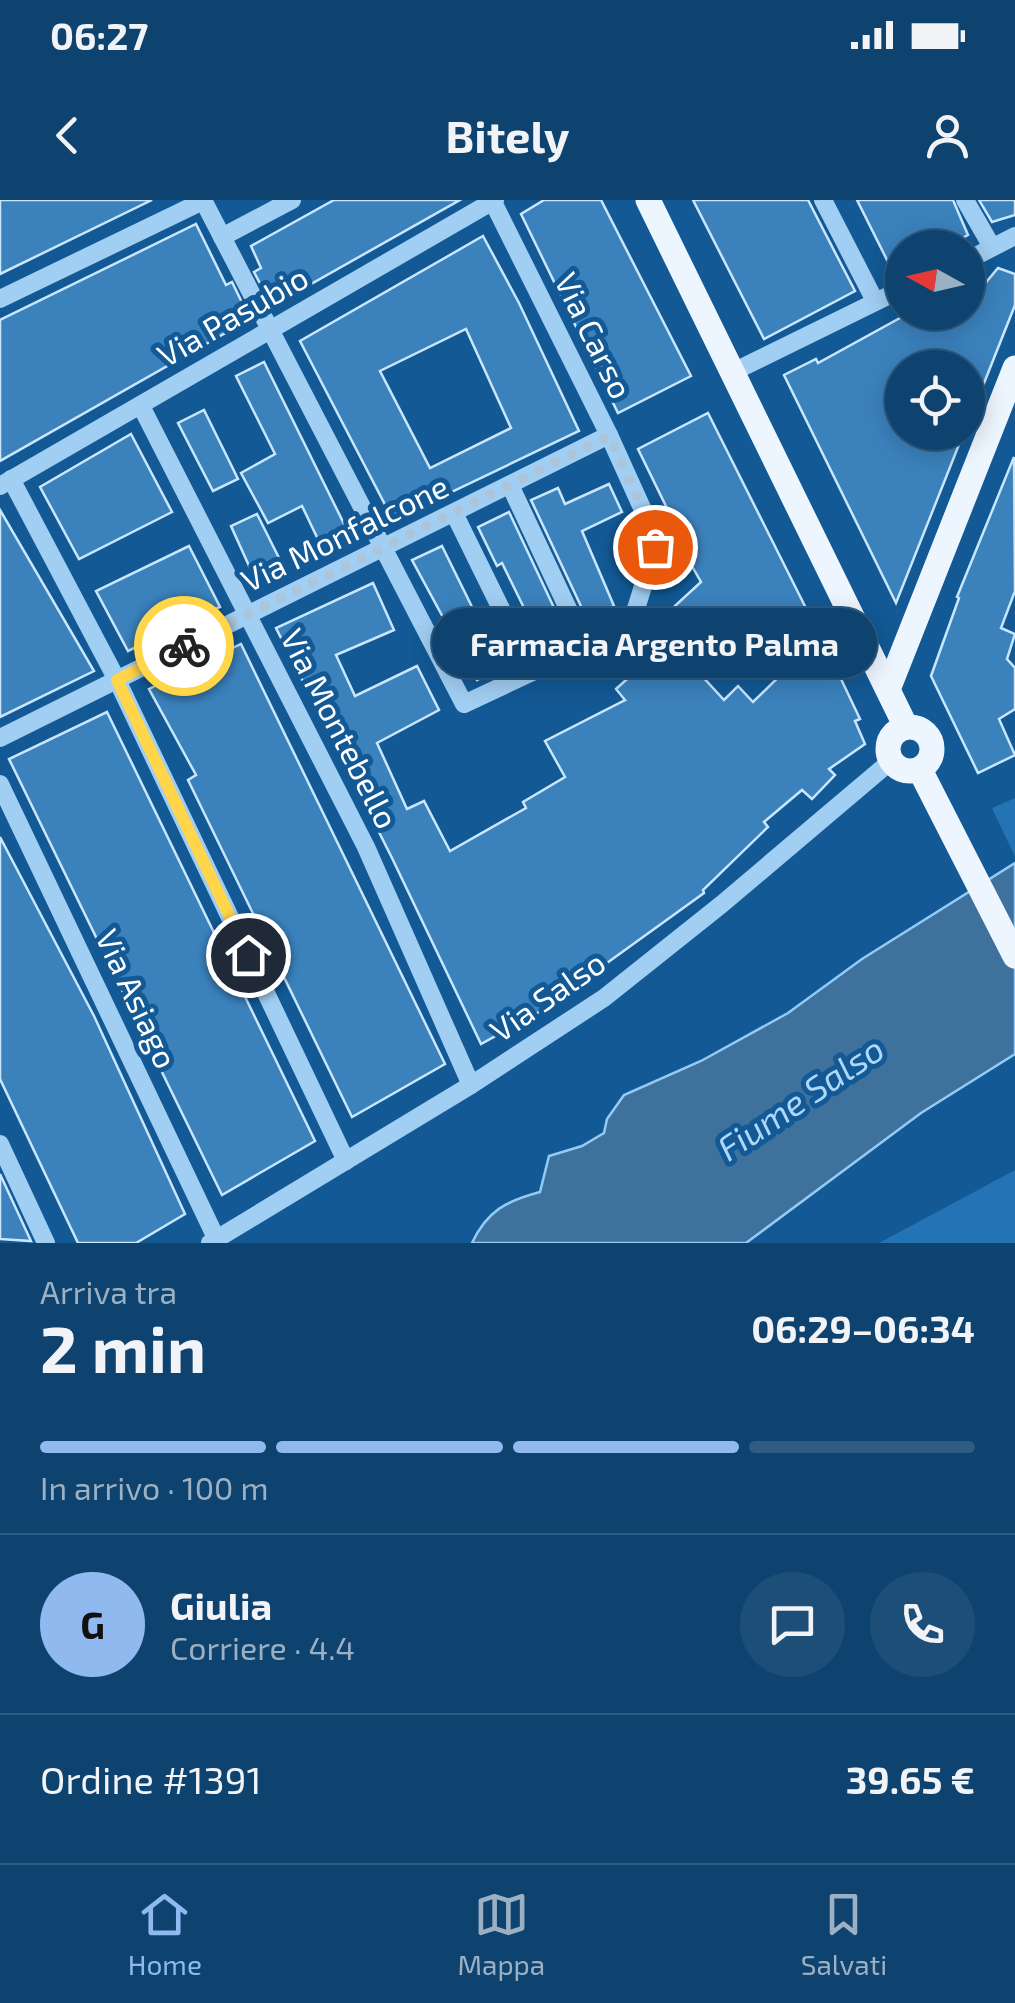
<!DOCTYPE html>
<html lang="it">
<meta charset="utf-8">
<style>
:root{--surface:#0e4370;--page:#1c4e78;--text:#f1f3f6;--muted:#9bb0c3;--line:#2e5c83;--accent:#90b9f0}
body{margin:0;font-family:"Exo 2",sans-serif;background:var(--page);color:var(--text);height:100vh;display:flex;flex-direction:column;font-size:38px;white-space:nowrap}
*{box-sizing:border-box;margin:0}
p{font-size:32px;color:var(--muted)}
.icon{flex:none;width:55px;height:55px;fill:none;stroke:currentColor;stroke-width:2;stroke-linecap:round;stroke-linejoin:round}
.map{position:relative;height:1043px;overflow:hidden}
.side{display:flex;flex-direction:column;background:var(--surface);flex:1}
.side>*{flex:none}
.needle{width:65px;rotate:278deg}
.buttons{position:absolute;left:885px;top:30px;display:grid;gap:20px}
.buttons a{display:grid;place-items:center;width:100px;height:100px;border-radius:50%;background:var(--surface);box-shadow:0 5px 25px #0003,0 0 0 2px var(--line);font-size:50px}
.pin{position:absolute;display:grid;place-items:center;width:85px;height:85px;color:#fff;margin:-42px;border:5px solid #fff;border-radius:50%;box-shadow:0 2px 10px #0007}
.courier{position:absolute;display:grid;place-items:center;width:100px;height:100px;margin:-50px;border:8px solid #ffd54a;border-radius:50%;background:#fff;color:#222;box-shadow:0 2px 12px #0007}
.bubble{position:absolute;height:70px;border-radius:35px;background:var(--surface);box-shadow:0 5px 25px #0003,0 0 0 2px var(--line);font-size:32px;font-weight:700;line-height:70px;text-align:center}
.summary em{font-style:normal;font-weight:700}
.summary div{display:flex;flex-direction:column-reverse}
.summary{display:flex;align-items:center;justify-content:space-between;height:170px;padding:0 40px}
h1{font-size:65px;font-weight:700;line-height:75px}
.bar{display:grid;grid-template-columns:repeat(4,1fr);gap:15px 10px;align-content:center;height:120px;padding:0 40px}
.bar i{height:12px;border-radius:8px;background:var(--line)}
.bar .current{background:var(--accent)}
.bar p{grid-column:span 4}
.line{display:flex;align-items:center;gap:25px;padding:0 40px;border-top:2px solid var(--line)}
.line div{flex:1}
.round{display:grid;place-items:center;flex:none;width:105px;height:105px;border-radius:52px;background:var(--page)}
.status{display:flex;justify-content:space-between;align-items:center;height:70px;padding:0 50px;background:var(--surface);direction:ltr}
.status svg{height:28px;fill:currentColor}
header{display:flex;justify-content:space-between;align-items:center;height:130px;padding:0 40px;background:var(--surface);font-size:45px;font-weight:700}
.tab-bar{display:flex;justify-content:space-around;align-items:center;height:140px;border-top:2px solid var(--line);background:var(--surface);font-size:28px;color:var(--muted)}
.tab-bar a{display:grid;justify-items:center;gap:5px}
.tab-bar .current{color:var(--accent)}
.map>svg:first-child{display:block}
</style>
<div class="status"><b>06:27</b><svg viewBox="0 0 49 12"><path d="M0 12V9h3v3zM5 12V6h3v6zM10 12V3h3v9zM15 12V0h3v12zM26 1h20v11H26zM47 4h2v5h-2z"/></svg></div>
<header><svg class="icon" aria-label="back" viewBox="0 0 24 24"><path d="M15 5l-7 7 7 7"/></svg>Bitely<svg class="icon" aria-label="person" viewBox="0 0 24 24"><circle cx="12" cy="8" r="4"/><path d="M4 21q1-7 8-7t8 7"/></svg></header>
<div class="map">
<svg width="1015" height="1043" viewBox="0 0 1015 1043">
<rect width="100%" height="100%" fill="#125995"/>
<g fill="#2473b4">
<path d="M1015,598V657L992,608Z"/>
<path d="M1015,970V1043H879Z"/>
</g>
<path fill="#3f719d" stroke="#93cbf6" stroke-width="2.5" d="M1015,663V854L921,913L746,1043H472C487,1011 506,1001 540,992L549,956L582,946L604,933L607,919L624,895L701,861L788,813L862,759Z"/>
<g fill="#3b82bd" stroke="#c9e6fd" stroke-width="2.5" fill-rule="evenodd">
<path d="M0,0H152L0,74Z"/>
<path d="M334,0H460L272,106L254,72L261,68L251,46Z"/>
<path d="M544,0H601L691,176L618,213L521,14Z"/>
<path d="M693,0H808L855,91L764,139Z"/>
<path d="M857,0H953L968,35L944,48H902V77L896,78Z"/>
<path d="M979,0H1015V15L992,22Z"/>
<path d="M196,24L226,85L232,82L250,119L0,261V120Z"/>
<path d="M483,36L519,103L579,231L393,320L300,141ZM466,129L511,228L430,268L380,171Z"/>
<path d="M998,68L1015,74V105L969,221L968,168H902V232H964L896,403L784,175L816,159L818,163L911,112H968V104Z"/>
<path d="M264,162L353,342L326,356L302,306L268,323L241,273L275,254L236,176Z"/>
<path d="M204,210L238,279L213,291L178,223Z"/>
<path d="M708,213L833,462L860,519L855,521L865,544L829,569L835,575L812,599L802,590L764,622L768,627L703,690L704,693L539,812L481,844L392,658L276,428L373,383L394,430L336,455L355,496L417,466L439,510L377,543L407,609L424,601L450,651L526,608L523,602L565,577L545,541L625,500L616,489L672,439L662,429L670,421L665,415L701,382L681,347L685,345L638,249ZM741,419L786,470L753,502L738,486L724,500L691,464Z"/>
<path d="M131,234L172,312L79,359L40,287Z"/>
<path d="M1014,257L1015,391L1001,428L1015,434L1007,459L1015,468V509L999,519L1015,555L978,573L931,476L959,398L957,397Z"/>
<path d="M609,284L622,312L582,331L614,406L587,419L531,300L558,288L565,304Z"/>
<path d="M0,310L94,471L0,517Z"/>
<path d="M509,312L564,429L532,445L518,416L526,412L502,363L497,366L478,327Z"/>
<path d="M257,314L283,366L255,379L231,326Z"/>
<path d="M189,346L220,407L128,451L96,391Z"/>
<path d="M442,346L478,419L480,418L487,432L496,428L510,455L501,460L504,466L477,480L412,360Z"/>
<path d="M241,444L445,864L352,917L188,580L196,575L149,489Z"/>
<path d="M107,512L315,941L222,995L9,559Z"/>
<path d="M0,637L94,816L185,1014L136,1043H78L0,879Z"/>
<path d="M0,974L31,1041L0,1039Z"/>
</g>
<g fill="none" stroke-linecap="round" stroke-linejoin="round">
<g stroke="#a1cef3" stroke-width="18">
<path d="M203,0L464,504L618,432L636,409L655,347L652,330L609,235L492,0"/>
<path d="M823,0L875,101"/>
<path d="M965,0L992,47"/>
<path d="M222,37L292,0"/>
<path d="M968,60L1015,36"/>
<path d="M0,99L203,1"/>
<path d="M733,172L902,89"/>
<path d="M141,206L366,647L471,885"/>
<path d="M11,279L117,480L346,961"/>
<path d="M510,285L586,447"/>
<path d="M0,286L495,0"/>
<path d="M454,313L532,472"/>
<path d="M0,538L609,235"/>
<path d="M0,584L217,1040"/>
<path d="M0,944L46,1043"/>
<path d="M210,1043L471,885L604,798L722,704L891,561"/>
</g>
<g stroke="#edf6ff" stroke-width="25">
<path d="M648,0L906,527"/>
<path d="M889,487L1015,168"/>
<circle cx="910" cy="549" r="22"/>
<path d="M920,570L1015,756"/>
</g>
</g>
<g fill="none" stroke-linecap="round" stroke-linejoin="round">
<path stroke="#acc5da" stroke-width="10" stroke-dasharray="0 18" d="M184,446L609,236L652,330L655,347"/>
<path stroke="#ffd54a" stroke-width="12" d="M184,446L117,480L248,755"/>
</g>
<g text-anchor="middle" stroke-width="10" stroke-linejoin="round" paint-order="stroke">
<g font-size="32" fill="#fff" stroke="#125995">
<text transform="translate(233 117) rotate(-30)" y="11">Via Pasubio</text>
<text transform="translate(593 136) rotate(64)" y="11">Via Carso</text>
<text transform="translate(345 334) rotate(-26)" y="11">Via Monfalcone</text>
<text transform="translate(339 529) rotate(63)" y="11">Via Montebello</text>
<text transform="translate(548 797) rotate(-35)" y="11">Via Salso</text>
<text transform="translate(136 799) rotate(65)" y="11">Via Asiago</text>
</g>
<g font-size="35" font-style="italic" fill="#aed8fa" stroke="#125995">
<text transform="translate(801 899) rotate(-34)" y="12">Fiume Salso</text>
</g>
</g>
</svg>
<div class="buttons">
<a><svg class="needle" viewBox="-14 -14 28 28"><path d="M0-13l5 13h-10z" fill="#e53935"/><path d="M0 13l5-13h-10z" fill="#9bb0c3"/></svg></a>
<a><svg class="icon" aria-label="locate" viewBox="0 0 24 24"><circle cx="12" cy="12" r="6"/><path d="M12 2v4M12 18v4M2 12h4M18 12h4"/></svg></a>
</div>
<div class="pin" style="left:655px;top:347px;background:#ea580c"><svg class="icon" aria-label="bag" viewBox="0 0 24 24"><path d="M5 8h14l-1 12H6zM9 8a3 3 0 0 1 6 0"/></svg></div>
<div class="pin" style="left:248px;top:755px;background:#1f2937"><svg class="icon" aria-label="home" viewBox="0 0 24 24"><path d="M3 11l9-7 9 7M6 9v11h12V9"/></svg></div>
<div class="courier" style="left:184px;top:446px"><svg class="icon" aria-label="bike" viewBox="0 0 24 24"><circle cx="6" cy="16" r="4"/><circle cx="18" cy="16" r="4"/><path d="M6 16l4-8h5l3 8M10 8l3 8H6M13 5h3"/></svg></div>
<div class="bubble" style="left:432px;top:408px;width:445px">Farmacia Argento Palma</div>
</div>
<section class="side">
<div class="summary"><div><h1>2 min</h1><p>Arriva tra</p></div><em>06:29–06:34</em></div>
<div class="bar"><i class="current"></i><i class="current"></i><i class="current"></i><i></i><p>In arrivo · 100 m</p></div>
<div class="line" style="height:180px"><b class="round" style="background:var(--accent);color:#111">G</b><div><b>Giulia</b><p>Corriere · 4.4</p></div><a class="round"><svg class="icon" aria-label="chat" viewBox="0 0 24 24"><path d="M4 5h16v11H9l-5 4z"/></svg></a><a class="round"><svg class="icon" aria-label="phone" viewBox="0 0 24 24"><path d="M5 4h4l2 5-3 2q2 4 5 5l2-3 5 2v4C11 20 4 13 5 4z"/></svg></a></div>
<div class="line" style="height:130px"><div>Ordine #1391</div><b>39.65 €</b></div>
</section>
<nav class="tab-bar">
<a class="current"><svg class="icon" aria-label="home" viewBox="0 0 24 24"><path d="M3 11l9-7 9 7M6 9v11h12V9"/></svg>Home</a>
<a><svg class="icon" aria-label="map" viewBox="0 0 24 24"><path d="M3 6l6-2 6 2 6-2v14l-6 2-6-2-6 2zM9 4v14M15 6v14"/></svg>Mappa</a>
<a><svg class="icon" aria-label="saved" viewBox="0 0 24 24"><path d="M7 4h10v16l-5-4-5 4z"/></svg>Salvati</a>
</nav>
